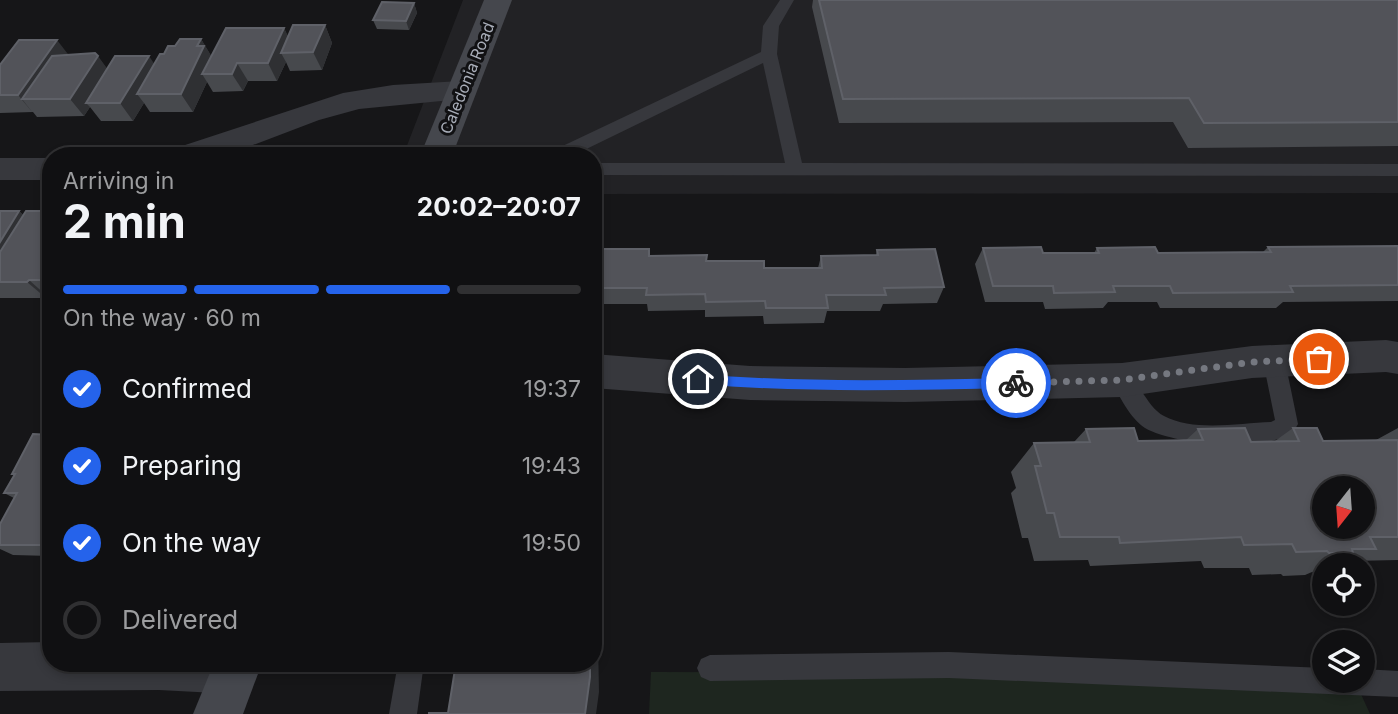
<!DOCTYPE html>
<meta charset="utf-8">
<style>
:root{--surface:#101012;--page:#1e1e20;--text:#f1f3f6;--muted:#9c9d9f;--line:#303032;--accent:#2563eb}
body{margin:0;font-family:Inter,sans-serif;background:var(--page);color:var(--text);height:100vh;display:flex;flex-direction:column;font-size:26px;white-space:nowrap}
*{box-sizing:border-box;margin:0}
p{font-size:23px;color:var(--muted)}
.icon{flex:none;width:38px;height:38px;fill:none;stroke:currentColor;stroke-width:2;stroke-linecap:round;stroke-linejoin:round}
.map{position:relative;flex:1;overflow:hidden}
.panel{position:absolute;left:42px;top:147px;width:560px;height:525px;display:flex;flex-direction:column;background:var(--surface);border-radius:28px;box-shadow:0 4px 10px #0003,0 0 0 2px var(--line)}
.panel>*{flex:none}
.needle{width:46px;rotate:197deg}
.fabs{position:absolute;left:1312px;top:476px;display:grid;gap:14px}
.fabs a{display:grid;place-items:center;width:63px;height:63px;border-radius:50%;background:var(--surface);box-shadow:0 4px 10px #0003,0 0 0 2px var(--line);font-size:35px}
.pin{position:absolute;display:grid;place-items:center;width:60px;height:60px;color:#fff;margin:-30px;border:4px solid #fff;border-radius:50%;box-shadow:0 2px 7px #0007}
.courier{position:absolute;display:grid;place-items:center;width:70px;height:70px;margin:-35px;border:5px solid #2563eb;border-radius:50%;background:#fff;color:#222;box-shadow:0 2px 9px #0007}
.overview em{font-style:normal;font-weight:700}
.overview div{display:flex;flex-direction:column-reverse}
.overview{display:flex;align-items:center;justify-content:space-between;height:119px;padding:0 21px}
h1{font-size:46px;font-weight:700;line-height:52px}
.bar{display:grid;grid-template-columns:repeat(4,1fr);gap:10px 7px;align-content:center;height:84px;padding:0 21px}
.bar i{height:9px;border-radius:5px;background:var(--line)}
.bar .current{background:var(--accent)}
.bar p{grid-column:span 4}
ol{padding:0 21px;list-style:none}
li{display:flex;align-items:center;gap:21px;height:77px}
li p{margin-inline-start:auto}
li .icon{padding:7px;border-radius:50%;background:var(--accent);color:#fff;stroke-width:4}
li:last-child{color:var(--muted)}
li i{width:38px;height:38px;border:4px solid var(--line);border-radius:50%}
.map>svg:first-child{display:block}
</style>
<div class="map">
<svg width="1398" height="714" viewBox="0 0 1398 714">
<rect width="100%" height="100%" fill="#161618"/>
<path fill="#222225" d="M463,0H1398V193L593,194V156H403Z"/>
<path fill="#1e261f" d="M651,672L1325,674V681H1355L1370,714H649Z"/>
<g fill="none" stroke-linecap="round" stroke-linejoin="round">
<g fill="#37383d" fill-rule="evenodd">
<path d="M780,0H794L779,26L777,54L802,163L1398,164V176L593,175V163H785L763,63L572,156H547L550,152L761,52L763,26Z"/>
<path d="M1274,352L1281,355L1285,361L1298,424C1283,457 1173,445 1145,428C1130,418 1119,396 1111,380L1114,374C1136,366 1143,405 1164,416C1194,432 1239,423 1271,422L1275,420L1263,361L1267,355Z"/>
<path d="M949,652L1325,668V681H1363V669L1398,671V697L949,678L710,681L701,677L697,668L701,659L710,655Z"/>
<path d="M398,663H424L417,714H389Z"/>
</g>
<g fill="#37383d" fill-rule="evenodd">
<path d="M461,81L472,84L476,91L472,98L359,109L319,120L224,156H171L176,148L343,93L393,85Z"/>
<rect x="0" y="158" width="51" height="22"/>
<path d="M1386,340L1398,342V374L1386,372L1252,378L1122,397L905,402L750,400L593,388V354L750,366L905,368L1122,363L1252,346Z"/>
<path d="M51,642V663H256L259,670L252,687L235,694L159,690L0,691V643Z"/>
</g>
<g fill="#45474d" fill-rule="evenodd">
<path d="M484,0H512L452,156H420Z"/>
<path d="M214,663H262L243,714H193Z"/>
</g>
</g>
<g fill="#47494d">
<path d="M813,0H1398V146L1188,148L1173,122L839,123L812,7Z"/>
<path d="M414,3L417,13L409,30L377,29L373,20Z"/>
<path d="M325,25L332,43L322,70L290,71L286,62L277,81H248L243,91L213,92L207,82L193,112H150L144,103L133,121H101L90,107L84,116L37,117L33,112L0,113V65L69,55L95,53L107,69L154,65L164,54L175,46L201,39L211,56L284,28L288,37Z"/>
<path d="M0,211H19L23,215L51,211V296H47L46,298H0Z"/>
<path d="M1398,246V301L1283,302L1276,308H1160L1157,302H1108L1103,308L1045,309L1043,302H985L975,264L983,248L1043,253H1094L1097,248L1158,253L1263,252L1268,247Z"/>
<path d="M593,249H649L650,256L764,268H818L821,256L876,255L877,250L944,287L937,303L883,304L880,311H827L824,323L764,324L763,316L705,317V310L648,311L647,304H593Z"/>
<path d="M1293,428L1323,441L1376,440L1398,428V560L1351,561L1342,565H1325V572H1312L1305,575L1283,576L1281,574L1252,575L1249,568H1204L1201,561L1090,566L1088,560L1034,561L1028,538H1022L1011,493L1016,488L1011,472L1034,443L1074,442L1086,429L1138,441H1185L1198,429L1251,442L1275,441Z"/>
<path d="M51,435V556L13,555L0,549V524L14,498L4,493L14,475L12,474Z"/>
</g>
<g fill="#2f3033">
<path d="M414,3L417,13L409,30L406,21Z"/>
<path d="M325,25L332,43L322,70L313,52Z"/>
<path d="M284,28L293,46L281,53L286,62L277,81L268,63Z"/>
<path d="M201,39L212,57L202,74L207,82L193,112L181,94L197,46Z"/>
<path d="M57,40L71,58L22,99L33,113L18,95Z"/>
<path d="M98,56L111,74L86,103L90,107L84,116L70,99Z"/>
<path d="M149,56L161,74L137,94L144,103L133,121L120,103Z"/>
<path d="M237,63L248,81L243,91L232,74Z"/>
<path d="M19,211L37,228L0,282V242Z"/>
<path d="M29,280L47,296L46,298L27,282Z"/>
<path d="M593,447L598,464L595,501L599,513L596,558L593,551Z"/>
<path d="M51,526V549L42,545Z"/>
<path d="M593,629L598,641L599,692L596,714H585L590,663H593Z"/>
</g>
<g fill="#525359" stroke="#5f6168" stroke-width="2" fill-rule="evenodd">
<path d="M819,0H1398V122L1204,123L1189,98L843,99Z"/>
<path d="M382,2L414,3L406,21L373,20Z"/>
<path d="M293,25H325L313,52L281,53Z"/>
<path d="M226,28H284L268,63H237L232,74H202Z"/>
<path d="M180,39H201L197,46H204L181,94H137L160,54H164L168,46H175Z"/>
<path d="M19,40H57L18,95H0V65Z"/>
<path d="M95,53L98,56L70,99H22L52,56Z"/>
<path d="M115,56H149L120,103H86Z"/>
<path d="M0,211H19L0,242Z"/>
<path d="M26,211H51V282H44L46,280H29L27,282H0V252Z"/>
<path d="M1398,246V285L1290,286L1293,292L1173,293L1170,286H1113L1115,292L1054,293L1053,286H993L983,248L1041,247L1043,253H1099L1097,248L1155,247L1158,253L1271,252L1268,247Z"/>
<path d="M593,249H649V256L707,255L706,261H764V268H822L821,256L878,255L877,250L935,249L944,287L884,288L886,295H826L828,308H766L765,301L706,302L705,294L646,295L647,288H593Z"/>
<path d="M1134,428L1138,441L1203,440L1198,429L1245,428L1251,442L1299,441L1293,428H1317L1323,441L1398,440V537H1370L1376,549H1352L1353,553H1329L1327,551L1296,552L1292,544L1244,545L1241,537L1120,543L1119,537H1060L1054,513H1047L1035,466H1041L1034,443L1090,442L1086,429ZM1325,488H1363V527H1325Z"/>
<path d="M33,434L51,435V526L42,545H0V524L17,493H4L15,474H12Z"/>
<path d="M456,663H590V677L585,714H429V713H448Z"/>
</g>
<path fill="#2563eb" d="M698,374C804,383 910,380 1016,378L1021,383L1016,388C910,390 804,393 698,384L692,379Z"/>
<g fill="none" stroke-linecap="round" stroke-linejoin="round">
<path stroke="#757880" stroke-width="7" stroke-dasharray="0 12.6" d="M1016,383L1122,380L1252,362L1319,359"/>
</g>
<g text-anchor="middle" stroke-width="6" stroke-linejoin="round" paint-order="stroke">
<g font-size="16" fill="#a8adb8" stroke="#111113">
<text transform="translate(467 78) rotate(-68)" y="6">Caledonia Road</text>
</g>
</g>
</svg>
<div class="fabs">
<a><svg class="needle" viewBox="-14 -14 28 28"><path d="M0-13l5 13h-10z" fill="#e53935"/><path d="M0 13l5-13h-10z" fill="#9c9d9f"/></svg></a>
<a><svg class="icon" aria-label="locate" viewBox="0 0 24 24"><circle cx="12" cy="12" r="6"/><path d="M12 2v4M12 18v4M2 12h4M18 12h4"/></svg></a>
<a><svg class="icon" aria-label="layers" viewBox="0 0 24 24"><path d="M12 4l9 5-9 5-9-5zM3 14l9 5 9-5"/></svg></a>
</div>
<div class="pin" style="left:1319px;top:359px;background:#ea580c"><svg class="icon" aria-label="bag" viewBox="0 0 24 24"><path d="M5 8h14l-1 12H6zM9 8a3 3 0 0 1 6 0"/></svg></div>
<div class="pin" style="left:698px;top:379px;background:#1f2937"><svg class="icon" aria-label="home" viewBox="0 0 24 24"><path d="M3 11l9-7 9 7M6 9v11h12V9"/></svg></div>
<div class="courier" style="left:1016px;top:383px"><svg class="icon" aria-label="bike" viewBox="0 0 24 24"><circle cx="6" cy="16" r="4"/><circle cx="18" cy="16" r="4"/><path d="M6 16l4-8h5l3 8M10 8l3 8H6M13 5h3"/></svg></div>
<section class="panel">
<div class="overview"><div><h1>2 min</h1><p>Arriving in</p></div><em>20:02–20:07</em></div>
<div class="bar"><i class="current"></i><i class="current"></i><i class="current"></i><i></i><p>On the way · 60 m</p></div>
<ol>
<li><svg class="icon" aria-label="check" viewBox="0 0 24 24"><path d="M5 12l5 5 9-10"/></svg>Confirmed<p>19:37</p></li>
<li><svg class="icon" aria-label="check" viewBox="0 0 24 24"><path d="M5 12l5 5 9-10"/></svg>Preparing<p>19:43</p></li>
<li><svg class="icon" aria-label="check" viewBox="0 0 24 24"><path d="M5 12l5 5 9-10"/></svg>On the way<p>19:50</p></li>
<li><i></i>Delivered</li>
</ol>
</section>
</div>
